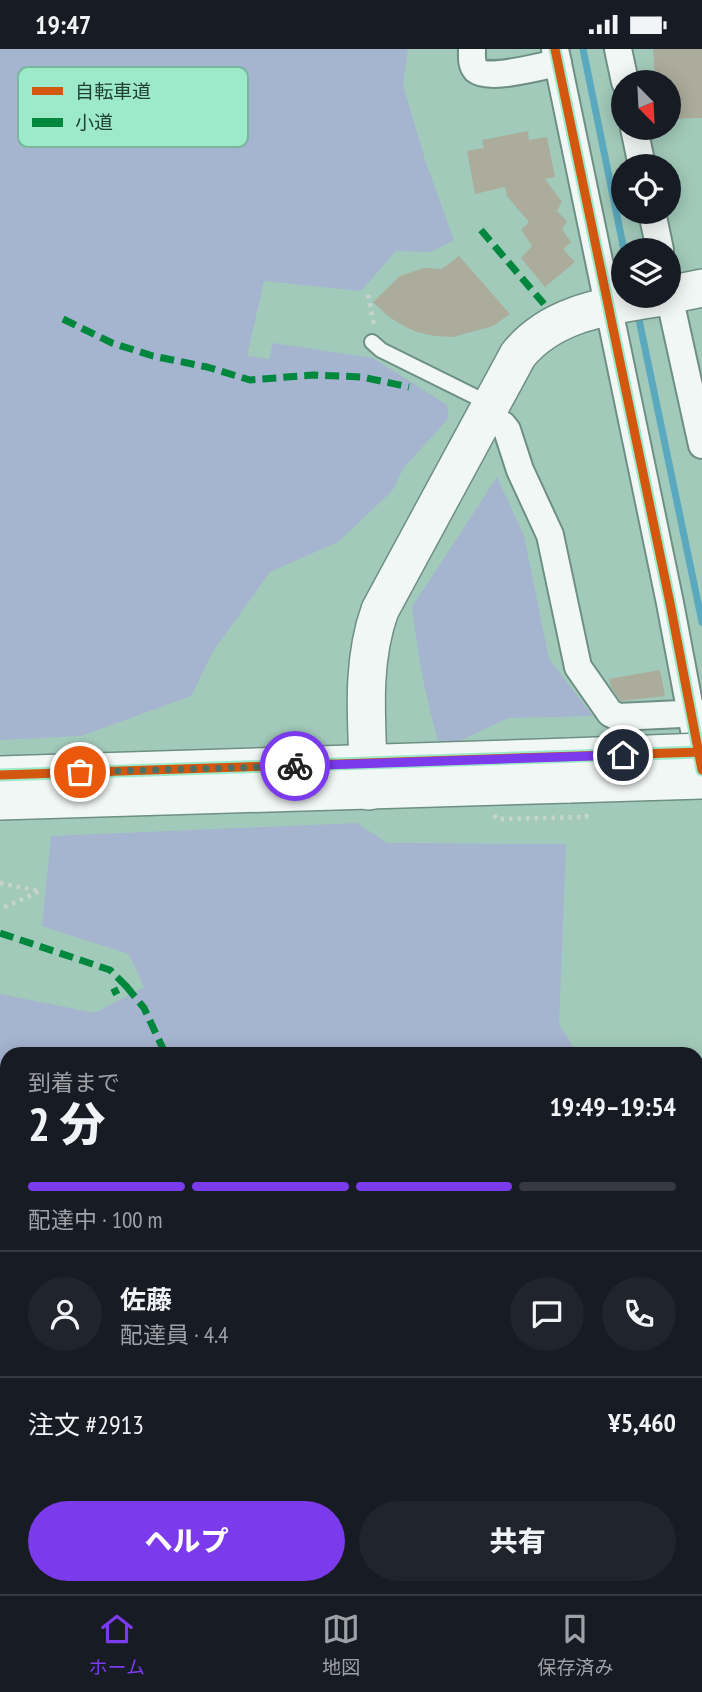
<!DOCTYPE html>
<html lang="ja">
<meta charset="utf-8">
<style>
:root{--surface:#171b24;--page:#20242c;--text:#f1f3f6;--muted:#9ea1a6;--line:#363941;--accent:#7c3aed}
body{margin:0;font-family:"PT Sans Narrow","Noto Sans JP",sans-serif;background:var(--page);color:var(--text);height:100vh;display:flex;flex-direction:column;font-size:26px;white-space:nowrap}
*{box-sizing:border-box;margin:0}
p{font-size:23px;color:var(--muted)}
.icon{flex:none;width:38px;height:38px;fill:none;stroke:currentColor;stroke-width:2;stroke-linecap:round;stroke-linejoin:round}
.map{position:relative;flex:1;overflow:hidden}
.panel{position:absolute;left:0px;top:998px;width:704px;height:548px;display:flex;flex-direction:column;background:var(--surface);border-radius:21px 21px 0 0;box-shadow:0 4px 18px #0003}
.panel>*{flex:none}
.needle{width:46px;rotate:156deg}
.buttons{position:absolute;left:611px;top:21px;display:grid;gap:14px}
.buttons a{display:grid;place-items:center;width:70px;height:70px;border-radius:50%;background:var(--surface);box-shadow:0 4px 18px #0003;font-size:35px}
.pin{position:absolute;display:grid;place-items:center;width:60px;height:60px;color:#fff;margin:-30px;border:4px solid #fff;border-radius:50%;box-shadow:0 2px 7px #0007}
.courier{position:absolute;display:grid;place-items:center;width:70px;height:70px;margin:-35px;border:5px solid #7c3aed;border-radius:50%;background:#fff;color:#222;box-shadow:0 2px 9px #0007}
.headline em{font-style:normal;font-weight:800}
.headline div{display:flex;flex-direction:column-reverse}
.headline{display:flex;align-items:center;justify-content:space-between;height:119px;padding:0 28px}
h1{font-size:46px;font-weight:800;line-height:52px}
.bar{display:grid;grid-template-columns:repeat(4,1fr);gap:10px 7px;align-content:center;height:84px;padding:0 28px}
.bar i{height:9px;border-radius:5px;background:var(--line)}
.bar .current{background:var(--accent)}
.bar p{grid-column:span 4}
.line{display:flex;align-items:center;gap:18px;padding:0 28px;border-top:2px solid var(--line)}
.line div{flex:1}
.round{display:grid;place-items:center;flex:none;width:74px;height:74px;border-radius:37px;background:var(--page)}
.cta{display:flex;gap:14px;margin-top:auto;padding:14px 28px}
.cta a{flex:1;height:80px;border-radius:42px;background:var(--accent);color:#fff;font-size:28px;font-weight:800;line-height:80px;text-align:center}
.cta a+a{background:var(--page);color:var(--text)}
.status{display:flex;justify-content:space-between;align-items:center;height:49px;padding:0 35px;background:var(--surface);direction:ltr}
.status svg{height:19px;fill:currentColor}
.menu{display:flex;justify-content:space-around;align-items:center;height:98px;border-top:2px solid var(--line);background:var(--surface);font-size:19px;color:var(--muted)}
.menu a{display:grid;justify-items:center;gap:4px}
.menu .current{color:var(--accent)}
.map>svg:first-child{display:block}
</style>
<div class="status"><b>19:47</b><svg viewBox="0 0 49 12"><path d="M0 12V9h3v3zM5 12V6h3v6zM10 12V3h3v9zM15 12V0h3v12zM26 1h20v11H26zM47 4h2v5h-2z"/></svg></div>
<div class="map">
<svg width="702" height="1545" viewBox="0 0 702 1545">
<rect width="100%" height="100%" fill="#a2caba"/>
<g fill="#a5b4cf">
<path d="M0,0H408L403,36L426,114L454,191L431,203L396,202L361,242L264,232L247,307L269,310L273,294L373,309L447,356L449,369L404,418L392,442L338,493L270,523L213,602L191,647L81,687L0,691Z"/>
<path d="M497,428L524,487L549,610L593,667L508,669L441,701C426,653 418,607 412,558Z"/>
<path d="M357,774L387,794L566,795L559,975L577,1004H7V1275L0,1263V945L95,964L144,938L129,905L42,877L51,787Z"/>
<path d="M0,1493L7,1503V1538H39L45,1545H0Z"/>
<path d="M196,1538H453L450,1545H197Z"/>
</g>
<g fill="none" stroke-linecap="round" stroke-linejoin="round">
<g stroke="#5ba9be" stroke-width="7">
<path d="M583,0L624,201"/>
<path d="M637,261L702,573"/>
</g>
</g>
<g fill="#abac9b">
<path d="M653,0H702V69L668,70V33H655Z"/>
<path d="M528,82L529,91L547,88L555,128L545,130L562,153L557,162L567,172L562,180L571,193L563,200L575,213L545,238L521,209L532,197L521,181L529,173L507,147L505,138L475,145L467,102L484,99L482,91Z"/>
<path d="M459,207L510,265L493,277L453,288L435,287L417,283L404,277L389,268L373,253L400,227L424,219L442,220Z"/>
<path d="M660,621L665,647L621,652L611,638L609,630Z"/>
</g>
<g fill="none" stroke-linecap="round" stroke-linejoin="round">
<g stroke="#6e8f83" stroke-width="18">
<path id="lane" d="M372,293L381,301L490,355"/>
</g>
<g stroke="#6e8f83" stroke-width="30">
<g id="street">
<path d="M472,0C472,8 471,15 476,21C488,32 541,17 558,14"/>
<path d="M555,0L670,554L701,718"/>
<path d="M618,0L625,33"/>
<path d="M634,79L642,117"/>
<path d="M652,163L660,201"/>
<path d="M668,242L702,396"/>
<path d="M484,366L503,376L507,381L520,421L550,486L578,618L610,664L618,668L702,664"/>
<path d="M696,1172L702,1171"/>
<path d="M696,1537L702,1523"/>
<path d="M579,1545L581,1538"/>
</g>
</g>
<g stroke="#6e8f83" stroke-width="40">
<g id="secondary">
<path d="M668,246L702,239"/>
<path d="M0,726L570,708"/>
<path d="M369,742C368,682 359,619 380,561L518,306C554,261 613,257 666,247"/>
<path d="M0,752L570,735"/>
</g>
</g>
<g stroke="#c7d4ce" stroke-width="4.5" stroke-dasharray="3.5 5" stroke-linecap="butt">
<path d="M368,246L374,276"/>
<path d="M494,766L497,770L586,768L588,764"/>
<path d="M0,834L40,842L0,860"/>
</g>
<use href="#lane" stroke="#f1f7f5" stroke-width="14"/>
<use href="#street" stroke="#f1f7f5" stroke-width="26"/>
<use href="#secondary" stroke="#f1f7f5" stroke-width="37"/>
<g stroke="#6e8f83" stroke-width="40" stroke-linecap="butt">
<g id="secondary-bridge">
<path d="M570,708L702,703"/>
<path d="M570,735L702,731"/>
</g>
</g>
<use href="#secondary-bridge" stroke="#f1f7f5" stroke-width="37"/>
<g stroke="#00873e" stroke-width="7" stroke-dasharray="14 7" stroke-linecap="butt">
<path d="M481,181L544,255"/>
<path d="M63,270L112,294L153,307L207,318L250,331L313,326L362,328L409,338"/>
<path d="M0,884L110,921L126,937L112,944"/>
<path d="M126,937L144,959L165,1004"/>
<path d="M189,1538L190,1545"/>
</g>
<g stroke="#9deacb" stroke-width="13">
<g id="cycleway">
<path d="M555,0L670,554L702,721"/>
<path d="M0,726L702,703"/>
</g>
</g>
<use href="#cycleway" stroke="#d45710" stroke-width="9"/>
</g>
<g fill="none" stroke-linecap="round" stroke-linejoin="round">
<path stroke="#4e7164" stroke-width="7" stroke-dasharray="0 12.6" d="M80,723L295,717"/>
<path stroke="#7c3aed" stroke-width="9" d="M295,717L623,706"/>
</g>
<rect x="18" y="18" width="230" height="80" rx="10" fill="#9deacb" stroke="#78b79e" stroke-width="2"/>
<rect x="32" y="38" width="31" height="8" fill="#d45710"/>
<rect x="32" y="69" width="31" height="9" fill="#00873e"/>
<g font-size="19" fill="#214135">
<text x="75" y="49">自転車道</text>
<text x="75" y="80">小道</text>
</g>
</svg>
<div class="buttons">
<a><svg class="needle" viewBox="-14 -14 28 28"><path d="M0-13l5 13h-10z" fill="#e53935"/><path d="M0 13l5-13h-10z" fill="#9ea1a6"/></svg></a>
<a><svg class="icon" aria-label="locate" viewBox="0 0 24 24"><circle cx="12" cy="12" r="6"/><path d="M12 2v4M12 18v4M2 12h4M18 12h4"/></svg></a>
<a><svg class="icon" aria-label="layers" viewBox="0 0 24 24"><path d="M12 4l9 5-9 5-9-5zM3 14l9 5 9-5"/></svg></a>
</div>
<div class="pin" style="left:80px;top:723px;background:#ea580c"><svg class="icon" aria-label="bag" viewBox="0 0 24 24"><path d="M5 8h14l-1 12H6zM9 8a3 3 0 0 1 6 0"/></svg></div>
<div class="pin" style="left:623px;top:706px;background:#1f2937"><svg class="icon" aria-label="home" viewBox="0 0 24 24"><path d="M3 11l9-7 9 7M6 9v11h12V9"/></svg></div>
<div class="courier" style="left:295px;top:717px"><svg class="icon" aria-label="bike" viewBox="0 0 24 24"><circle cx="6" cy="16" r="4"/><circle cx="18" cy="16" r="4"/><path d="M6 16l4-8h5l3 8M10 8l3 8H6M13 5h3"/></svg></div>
<section class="panel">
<div class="headline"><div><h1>2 分</h1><p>到着まで</p></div><em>19:49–19:54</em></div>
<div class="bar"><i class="current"></i><i class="current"></i><i class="current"></i><i></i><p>配達中 · 100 m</p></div>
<div class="line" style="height:126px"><a class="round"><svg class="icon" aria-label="person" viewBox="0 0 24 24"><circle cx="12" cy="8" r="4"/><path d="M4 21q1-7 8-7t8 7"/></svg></a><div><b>佐藤</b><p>配達員 · 4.4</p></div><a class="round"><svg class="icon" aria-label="chat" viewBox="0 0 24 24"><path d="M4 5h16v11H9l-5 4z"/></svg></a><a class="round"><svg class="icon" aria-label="phone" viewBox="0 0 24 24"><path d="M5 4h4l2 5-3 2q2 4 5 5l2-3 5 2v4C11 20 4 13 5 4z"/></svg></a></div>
<div class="line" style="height:91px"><div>注文 #2913</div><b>¥5,460</b></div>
<div class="cta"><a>ヘルプ</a><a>共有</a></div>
</section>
</div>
<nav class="menu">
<a class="current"><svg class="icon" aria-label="home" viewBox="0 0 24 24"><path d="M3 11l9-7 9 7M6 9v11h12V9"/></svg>ホーム</a>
<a><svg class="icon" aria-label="map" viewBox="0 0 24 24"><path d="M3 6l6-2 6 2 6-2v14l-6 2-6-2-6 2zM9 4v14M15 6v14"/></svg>地図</a>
<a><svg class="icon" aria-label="saved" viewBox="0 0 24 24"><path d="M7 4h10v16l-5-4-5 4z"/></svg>保存済み</a>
</nav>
